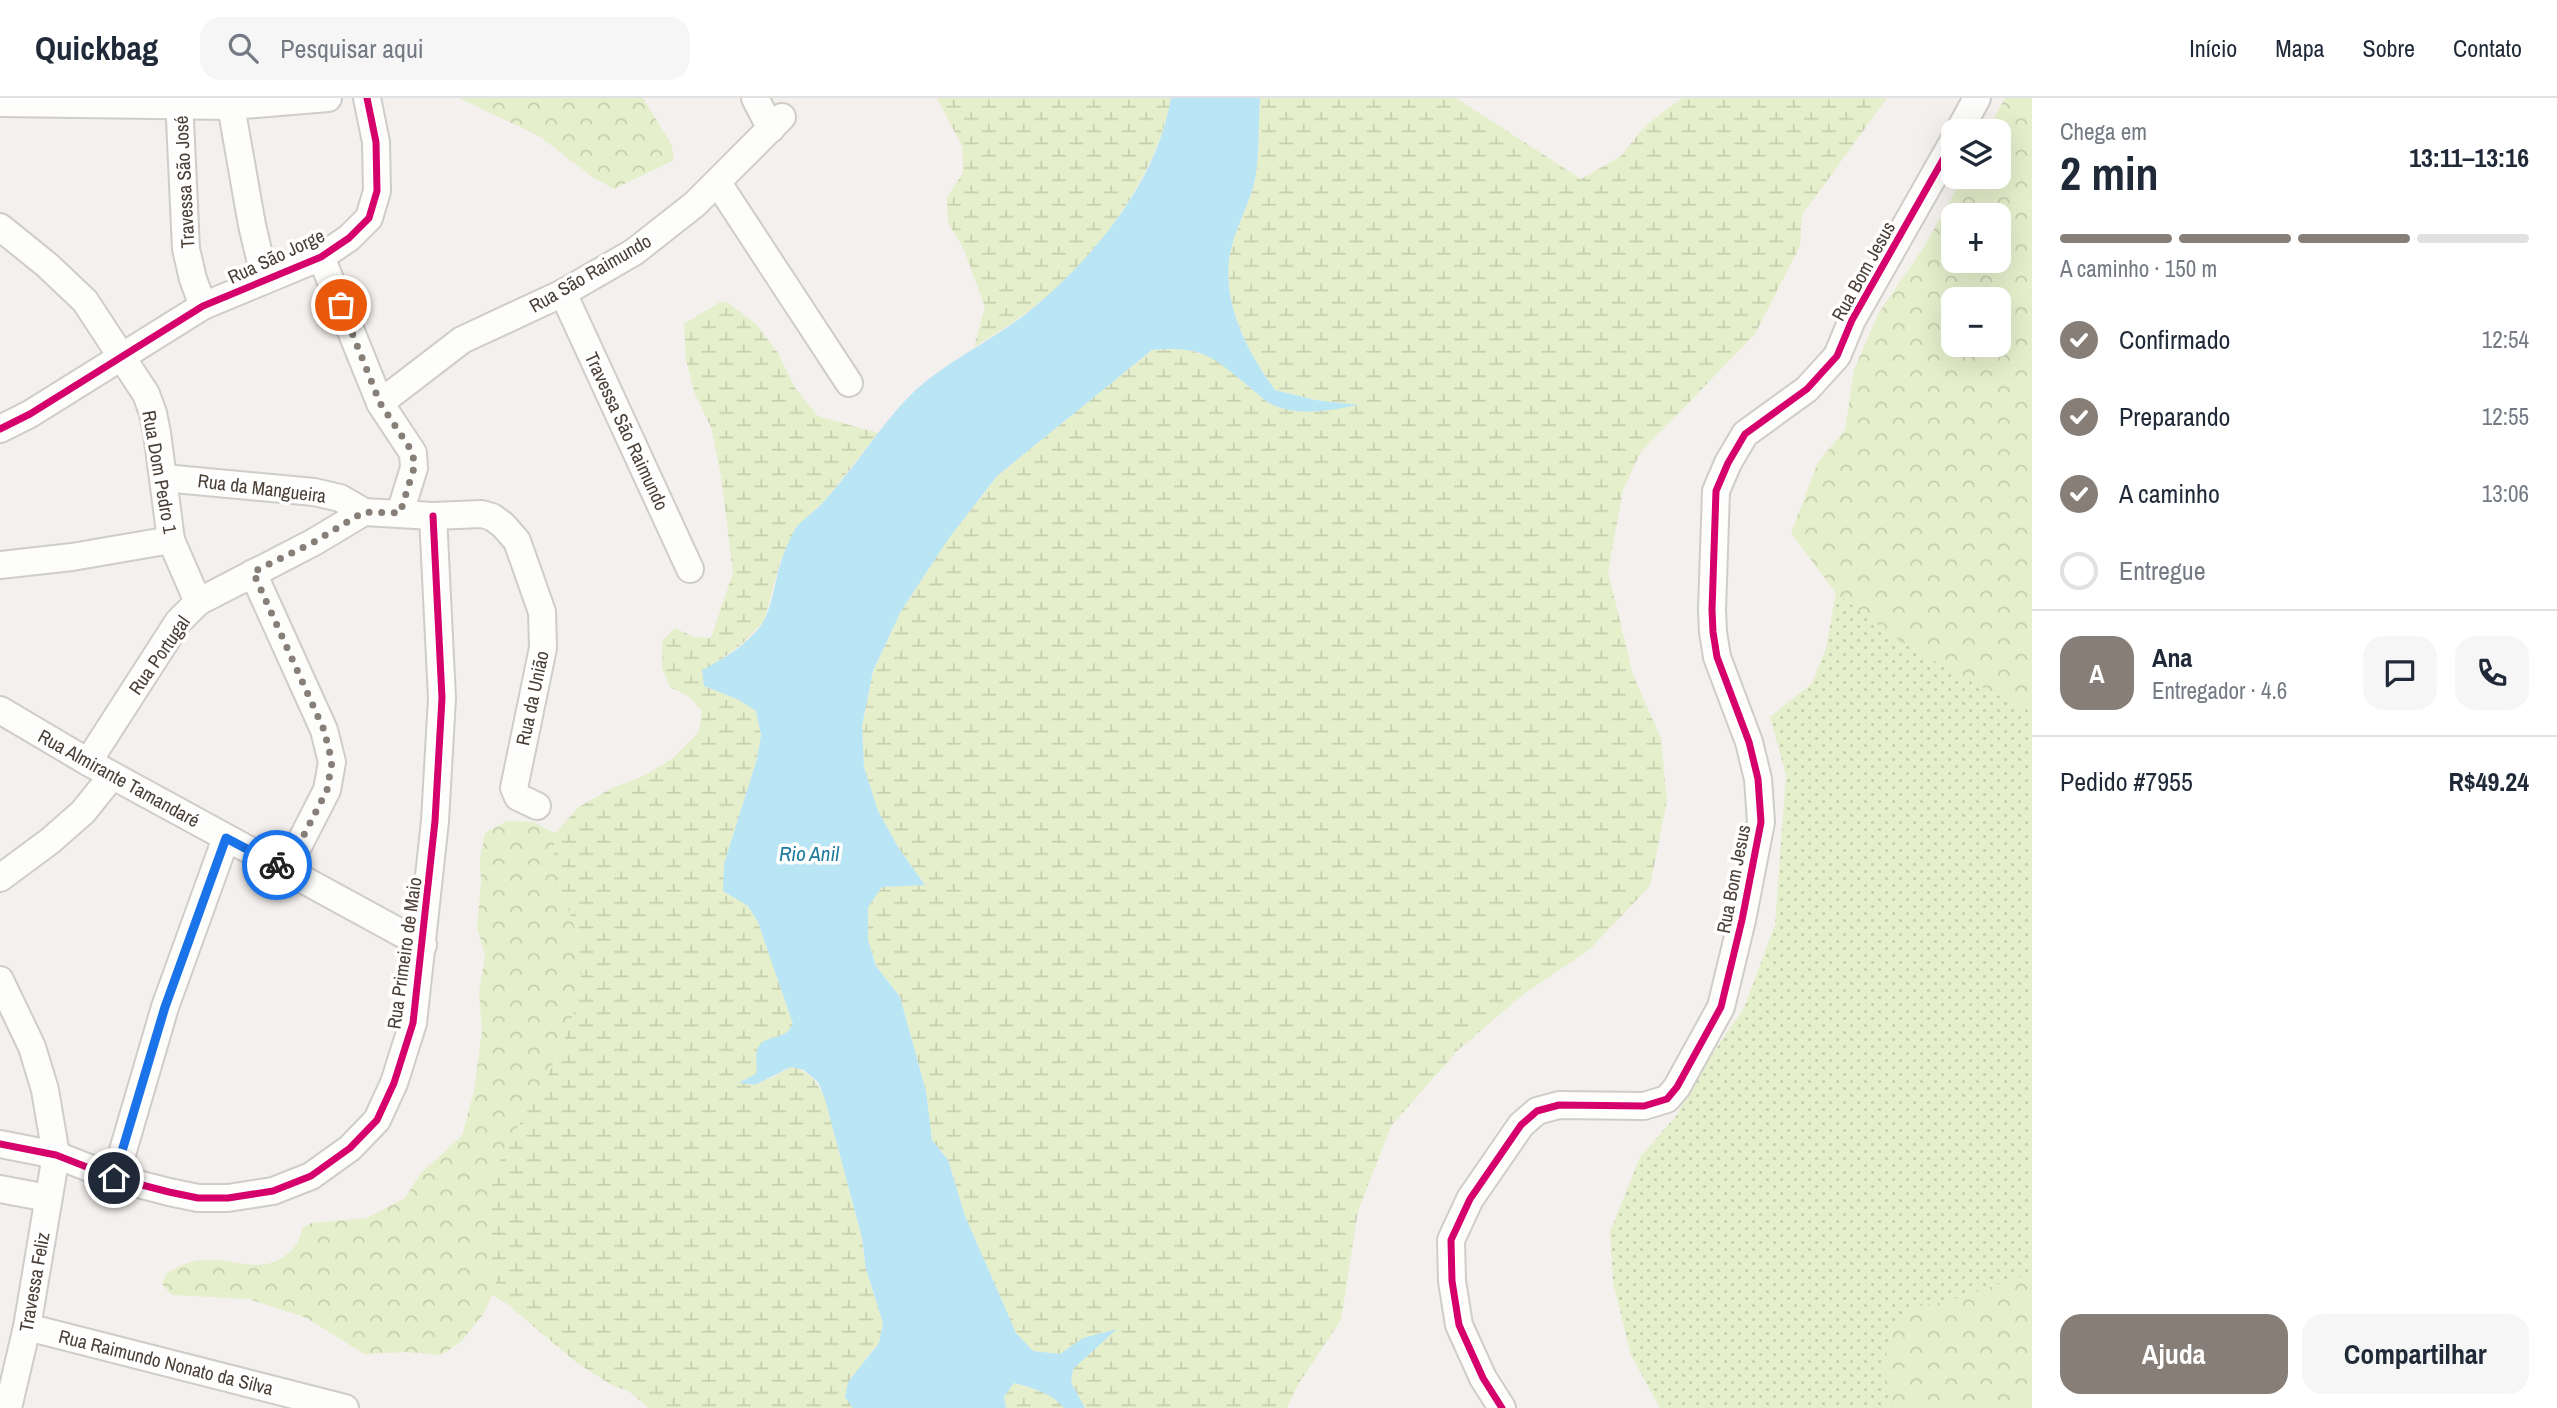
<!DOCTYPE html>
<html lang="pt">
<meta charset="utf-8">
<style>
:root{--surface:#fff;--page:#f6f6f7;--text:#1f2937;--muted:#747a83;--line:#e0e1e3;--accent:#867e77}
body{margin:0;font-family:"Archivo Narrow",sans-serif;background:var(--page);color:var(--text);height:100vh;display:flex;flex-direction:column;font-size:26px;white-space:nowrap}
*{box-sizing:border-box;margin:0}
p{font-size:23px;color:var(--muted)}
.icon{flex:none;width:38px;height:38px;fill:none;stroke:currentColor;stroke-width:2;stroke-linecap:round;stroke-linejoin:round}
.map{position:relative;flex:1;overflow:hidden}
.side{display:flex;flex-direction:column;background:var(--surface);width:525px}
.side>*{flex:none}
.tools{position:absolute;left:1941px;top:21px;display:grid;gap:14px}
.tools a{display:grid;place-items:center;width:70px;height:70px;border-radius:14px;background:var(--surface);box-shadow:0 7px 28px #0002;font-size:35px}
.pin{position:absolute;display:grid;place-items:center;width:60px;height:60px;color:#fff;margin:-30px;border:4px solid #fff;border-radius:50%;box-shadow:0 2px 7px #0007}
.courier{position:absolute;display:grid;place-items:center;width:70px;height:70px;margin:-35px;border:5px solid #1a73e8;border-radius:50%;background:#fff;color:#222;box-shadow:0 2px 9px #0007}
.overview em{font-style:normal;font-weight:700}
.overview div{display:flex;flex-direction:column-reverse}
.overview{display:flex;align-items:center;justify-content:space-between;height:119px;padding:0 28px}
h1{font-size:46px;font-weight:700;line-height:52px}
.bar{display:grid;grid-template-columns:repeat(4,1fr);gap:10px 7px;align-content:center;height:84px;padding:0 28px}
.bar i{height:9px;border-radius:5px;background:var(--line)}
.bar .on{background:var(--accent)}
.bar p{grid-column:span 4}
.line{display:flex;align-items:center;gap:18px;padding:0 28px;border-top:2px solid var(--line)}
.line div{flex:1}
.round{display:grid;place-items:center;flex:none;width:74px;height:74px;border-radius:21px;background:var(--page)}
ol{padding:0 28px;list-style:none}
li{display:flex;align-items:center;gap:21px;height:77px}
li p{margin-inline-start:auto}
li .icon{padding:7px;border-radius:50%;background:var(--accent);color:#fff;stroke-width:4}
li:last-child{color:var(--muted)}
li i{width:38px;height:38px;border:4px solid var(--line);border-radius:50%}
.button{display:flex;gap:14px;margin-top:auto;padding:14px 28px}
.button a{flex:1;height:80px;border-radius:21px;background:var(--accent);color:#fff;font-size:28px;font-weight:700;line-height:80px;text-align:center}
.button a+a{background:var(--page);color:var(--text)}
header{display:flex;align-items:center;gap:42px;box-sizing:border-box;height:98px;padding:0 35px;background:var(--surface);border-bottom:2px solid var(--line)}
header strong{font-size:33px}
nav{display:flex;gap:38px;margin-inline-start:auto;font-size:24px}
.search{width:490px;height:63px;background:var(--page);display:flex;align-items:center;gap:18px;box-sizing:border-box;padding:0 24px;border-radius:21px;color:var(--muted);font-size:26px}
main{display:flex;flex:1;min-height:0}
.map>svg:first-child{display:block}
</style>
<header>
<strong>Quickbag</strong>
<div class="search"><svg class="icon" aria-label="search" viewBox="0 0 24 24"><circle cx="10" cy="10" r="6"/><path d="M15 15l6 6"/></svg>Pesquisar aqui</div>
<nav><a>Início</a><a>Mapa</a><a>Sobre</a><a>Contato</a></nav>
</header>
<main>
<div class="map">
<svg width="2032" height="1310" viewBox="0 0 2032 1310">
<defs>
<pattern id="grass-dots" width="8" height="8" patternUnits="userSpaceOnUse" patternTransform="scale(1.75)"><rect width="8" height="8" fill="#e5efcb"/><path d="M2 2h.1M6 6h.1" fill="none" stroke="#c6ceaf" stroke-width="1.8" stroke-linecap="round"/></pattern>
<pattern id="forest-crowns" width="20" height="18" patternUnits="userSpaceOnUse" patternTransform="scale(1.75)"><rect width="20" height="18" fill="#e5efcb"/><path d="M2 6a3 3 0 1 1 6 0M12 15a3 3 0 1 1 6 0" fill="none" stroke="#c6ceaf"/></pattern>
<pattern id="wetland-marsh" width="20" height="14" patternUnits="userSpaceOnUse" patternTransform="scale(1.75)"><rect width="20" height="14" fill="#e5efcb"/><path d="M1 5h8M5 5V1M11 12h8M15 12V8" fill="none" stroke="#c6ceaf"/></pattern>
</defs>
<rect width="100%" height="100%" fill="#f3f0ed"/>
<path fill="url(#grass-dots)" d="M1836,495L1898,541L1962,579L2032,614V1175L1949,1203L1914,1209L1883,1275L1894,1310H1660L1631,1257L1613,1184L1610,1134L1640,1059L1677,1017L1691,987L1744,910L1775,827L1786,677L1770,619L1812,585L1826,550Z"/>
<g fill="url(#forest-crowns)" fill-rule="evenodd">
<path d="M459,0H643L671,46L674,62L614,91L594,80L539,38Z"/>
<path d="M2005,0H2032V614L1962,579L1897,541L1836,495L1791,435L1818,364L1845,332L1854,272L1878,216L1924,149L1963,79H1998V33H1987ZM1998,117V163H1953V117ZM1998,201V247H1953V201Z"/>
<path d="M507,723L533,724L555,735L553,769L577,835L582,871L576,907L565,940L546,982L510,1042L494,1074L489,1109V1145L493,1180L506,1205L492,1197L484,1215L461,1244L441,1257L406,1254L364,1256L307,1220L249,1201L172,1197L162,1186L166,1176C174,1172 182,1166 191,1164C222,1154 258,1180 286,1157C296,1149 300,1143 302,1130L311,1125L367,1120L405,1100L421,1075L462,1038L474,993L482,933L479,894L485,858L477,829L481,786L480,761L485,735Z"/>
<path d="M2032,1175V1310H1894L1883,1275L1893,1224L1914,1209L1949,1203Z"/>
</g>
<g fill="url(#wetland-marsh)">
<path d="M937,0H1171C1158,79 1088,172 1023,217C1007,229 990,239 974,249L985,209L963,149L948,125L947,99L963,75L962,48Z"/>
<path d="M1260,0H1456L1581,81L1621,58L1645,28L1682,0H1887L1802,117L1800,148L1755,236L1640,355L1623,392L1608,474L1633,577L1661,640L1667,703L1650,788L1590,851L1524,896L1459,951L1391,1028L1358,1113L1341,1222L1297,1288L1287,1310H1085L1071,1284L1073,1271L1115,1232L1083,1240L1060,1256L1033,1253L1016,1235L965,1118L948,1062L932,1042L926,993L900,899L876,868L868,842V808L882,789L924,787L898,749L878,713L864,669L862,628L873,573L901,513L949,440L997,378L1152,252L1182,250L1214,260L1270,306L1311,314L1355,307L1315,302L1275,292C1246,251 1218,199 1232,147C1238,126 1248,107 1254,86C1260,61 1258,26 1260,0Z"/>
<path d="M720,204L728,205L757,227L778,255L795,290L818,318L878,335L825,403L797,428L780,464L764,523L743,545L719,563L704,588L739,602L756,613L761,637L757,661L724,766L758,824L793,926C787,937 781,939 770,940L756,956L758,968L756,976L740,984L770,981L791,969C810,973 817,984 825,1001L862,1140L866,1171L883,1225L879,1245L866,1260L845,1299L853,1310H649L627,1292L615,1289L577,1265L506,1205L493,1180L489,1145V1109L494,1074L510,1042L546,982L565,940L576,907L582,871L577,835L553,769L555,735L579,709L612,690L644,678L673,660L699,634L702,613L690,599L670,589L662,570V543L675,530L694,539L711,540L733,475L721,378L711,329L695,296L686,262L684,226Z"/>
<path d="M1013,1285C1031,1290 1053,1295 1064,1310H1006L1004,1299Z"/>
</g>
<path fill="#bae5f5" d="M1171,0H1260C1258,26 1260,61 1254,86C1248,107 1238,126 1232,147C1218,199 1246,252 1275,292L1315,302L1358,307C1330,312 1301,319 1273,307C1264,303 1256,294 1248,288C1211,257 1201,248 1152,252L997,378L949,440L901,513L873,573L862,628L864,669L878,713L898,749L925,787L882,789L868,809V842L876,868L900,899L926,993L932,1042L948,1062L965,1118L1016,1235L1033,1253L1060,1256L1083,1240L1117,1231L1073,1271L1071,1284L1085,1310H1064C1052,1295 1032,1290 1014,1285L1004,1299L1006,1310H853L845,1299L848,1284L879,1245L883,1225L866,1171L862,1140L825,1001L818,984L804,972L791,969L755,987L739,985L756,976C758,967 755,960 757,952C764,934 782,946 793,926L758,824L748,808L723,793L724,766L757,661L761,637L756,613L739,602L704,588L702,572C724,561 750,545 763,524C773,508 776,473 785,453C789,444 793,432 800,425C809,417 819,410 827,400C859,365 883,322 918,290C951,261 993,242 1027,215C1092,162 1157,85 1171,0Z"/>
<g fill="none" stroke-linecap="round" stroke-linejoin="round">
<g stroke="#d0ccc9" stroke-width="30">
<g id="minor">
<path d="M179,0L186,151L193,181L203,208"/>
<path d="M755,0L771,31"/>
<path d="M0,5L231,8L328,0"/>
<path d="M231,8L252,127L265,182"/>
<path d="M1959,33L1977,0"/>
<path d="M718,85L849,285"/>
<path d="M0,129L47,167L85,203L146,296L153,315L157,335L171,442L198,504"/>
<path d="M321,159L380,305L413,355L414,370L400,415"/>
<path d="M563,195L690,471"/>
<path d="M380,305L462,242L563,195L634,154L695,106L782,19"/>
<path d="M0,331L30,316L203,208L321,159L349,140L369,120L377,93L376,44L367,0"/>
<path d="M164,380L314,394L340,400L364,414L433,418L482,416L492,419L503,427L517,443L542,514L543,550L514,690L518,699L537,708"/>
<path d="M0,467L72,459L171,442"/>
<path d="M253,475L324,632L332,664L327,692L286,772"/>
<path d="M0,612L88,664L423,847"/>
<path d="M88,664L178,524L198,504L314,444L364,414"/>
<path d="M0,780L50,743L83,714L112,678"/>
<path d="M0,882L32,949L45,992L56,1057L27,1229L8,1310"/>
<path d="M0,1046L56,1057L115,1080L169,1094L198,1100H228L273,1093L311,1078L350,1050L377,1022L394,985L413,925L435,723L442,600L433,418"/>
<path d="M115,1080L165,909L226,740"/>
<path d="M0,1091L48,1100"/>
<path d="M27,1229L345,1310"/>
<path d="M1502,1310L1483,1280L1459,1227L1452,1183L1451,1142L1470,1101L1521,1027L1537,1013L1559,1007L1644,1008L1667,1001L1677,989L1721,909L1742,822L1761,724L1758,681L1749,644L1717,559L1713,534L1712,512L1716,393L1728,365L1745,336L1807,291L1837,258L1852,222L1953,44"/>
</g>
</g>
<use href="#minor" stroke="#fdfdfc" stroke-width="26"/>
<g stroke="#fff" stroke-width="11">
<g id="cycleway">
<path d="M0,331L30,316L203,208L321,159L349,140L369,120L377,93L376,44L367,0"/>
<path d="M0,1046L56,1057L115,1080L169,1094L198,1100H228L273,1093L311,1078L350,1050L377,1022L394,985L413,925L435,723L442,600L433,418"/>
<path d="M1502,1310L1483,1280L1459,1227L1452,1183L1451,1142L1470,1101L1521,1027L1537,1013L1559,1007L1644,1008L1667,1001L1677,989L1721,909L1742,822L1761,724L1758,681L1749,644L1717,559L1713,534L1712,512L1716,393L1728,365L1745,336L1807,291L1837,258L1852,222L1953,44"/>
</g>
</g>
<use href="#cycleway" stroke="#d6006c" stroke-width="7"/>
</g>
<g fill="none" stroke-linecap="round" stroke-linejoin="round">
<path stroke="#867e77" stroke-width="7" stroke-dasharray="0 12.6" d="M277,767L286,772L327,692L332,664L324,632L253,474L314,444L364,414L400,415L414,370L413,355L380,305L341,207"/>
<path stroke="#1a73e8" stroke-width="9" d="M114,1080L165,909L226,740L277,767"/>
</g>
<g text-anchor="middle" stroke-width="7" stroke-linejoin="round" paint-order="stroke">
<g font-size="19" fill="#4b4037" stroke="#fff">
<text transform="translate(184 84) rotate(-93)" y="7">Travessa São José</text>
<text transform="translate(276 158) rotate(-25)" y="7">Rua São Jorge</text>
<text transform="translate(1863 173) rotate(-61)" y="7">Rua Bom Jesus</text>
<text transform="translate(590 175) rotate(-30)" y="7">Rua São Raimundo</text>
<text transform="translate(627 333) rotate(65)" y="7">Travessa São Raimundo</text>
<text transform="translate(160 374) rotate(80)" y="7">Rua Dom Pedro 1</text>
<text transform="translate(262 390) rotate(7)" y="7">Rua da Mangueira</text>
<text transform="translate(159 557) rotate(-55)" y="7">Rua Portugal</text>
<text transform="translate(532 600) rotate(-78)" y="7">Rua da União</text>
<text transform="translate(119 680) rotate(29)" y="7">Rua Almirante Tamandaré</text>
<text transform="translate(1733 781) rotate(-79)" y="7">Rua Bom Jesus</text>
<text transform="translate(404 855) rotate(-82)" y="7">Rua Primeiro de Maio</text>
<text transform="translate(34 1184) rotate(-80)" y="7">Travessa Feliz</text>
<text transform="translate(166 1264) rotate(14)" y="7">Rua Raimundo Nonato da Silva</text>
</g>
<g font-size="21" font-style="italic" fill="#207b9f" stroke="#fff">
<text x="809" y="763">Rio Anil</text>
</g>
</g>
</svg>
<div class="tools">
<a><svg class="icon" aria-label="layers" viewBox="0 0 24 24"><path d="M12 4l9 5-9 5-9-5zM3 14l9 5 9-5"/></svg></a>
<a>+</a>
<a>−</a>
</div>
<div class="pin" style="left:341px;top:207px;background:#ea580c"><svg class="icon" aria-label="bag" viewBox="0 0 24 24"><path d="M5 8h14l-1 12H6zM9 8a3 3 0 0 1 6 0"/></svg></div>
<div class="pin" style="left:114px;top:1080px;background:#1f2937"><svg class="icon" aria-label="home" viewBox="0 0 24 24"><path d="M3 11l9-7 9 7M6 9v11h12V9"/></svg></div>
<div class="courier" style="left:277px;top:767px"><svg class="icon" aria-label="bike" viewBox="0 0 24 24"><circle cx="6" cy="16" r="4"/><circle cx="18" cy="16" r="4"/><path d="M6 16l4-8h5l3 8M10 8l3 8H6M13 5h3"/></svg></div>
</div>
<section class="side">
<div class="overview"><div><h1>2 min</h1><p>Chega em</p></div><em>13:11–13:16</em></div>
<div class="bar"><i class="on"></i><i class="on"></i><i class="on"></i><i></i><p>A caminho · 150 m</p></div>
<ol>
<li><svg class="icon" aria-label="check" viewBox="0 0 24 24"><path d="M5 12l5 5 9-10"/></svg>Confirmado<p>12:54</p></li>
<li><svg class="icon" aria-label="check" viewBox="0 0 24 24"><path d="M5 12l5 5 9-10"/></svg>Preparando<p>12:55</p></li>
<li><svg class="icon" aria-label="check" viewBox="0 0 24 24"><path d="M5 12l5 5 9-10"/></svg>A caminho<p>13:06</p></li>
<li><i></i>Entregue</li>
</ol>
<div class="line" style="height:126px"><b class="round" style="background:var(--accent);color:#fff">A</b><div><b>Ana</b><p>Entregador · 4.6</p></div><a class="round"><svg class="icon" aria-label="chat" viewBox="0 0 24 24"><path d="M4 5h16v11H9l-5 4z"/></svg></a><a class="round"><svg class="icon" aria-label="phone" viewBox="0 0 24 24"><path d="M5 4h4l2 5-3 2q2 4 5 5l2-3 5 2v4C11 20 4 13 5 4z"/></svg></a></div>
<div class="line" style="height:91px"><div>Pedido #7955</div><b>R$49.24</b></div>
<div class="button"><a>Ajuda</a><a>Compartilhar</a></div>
</section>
</main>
